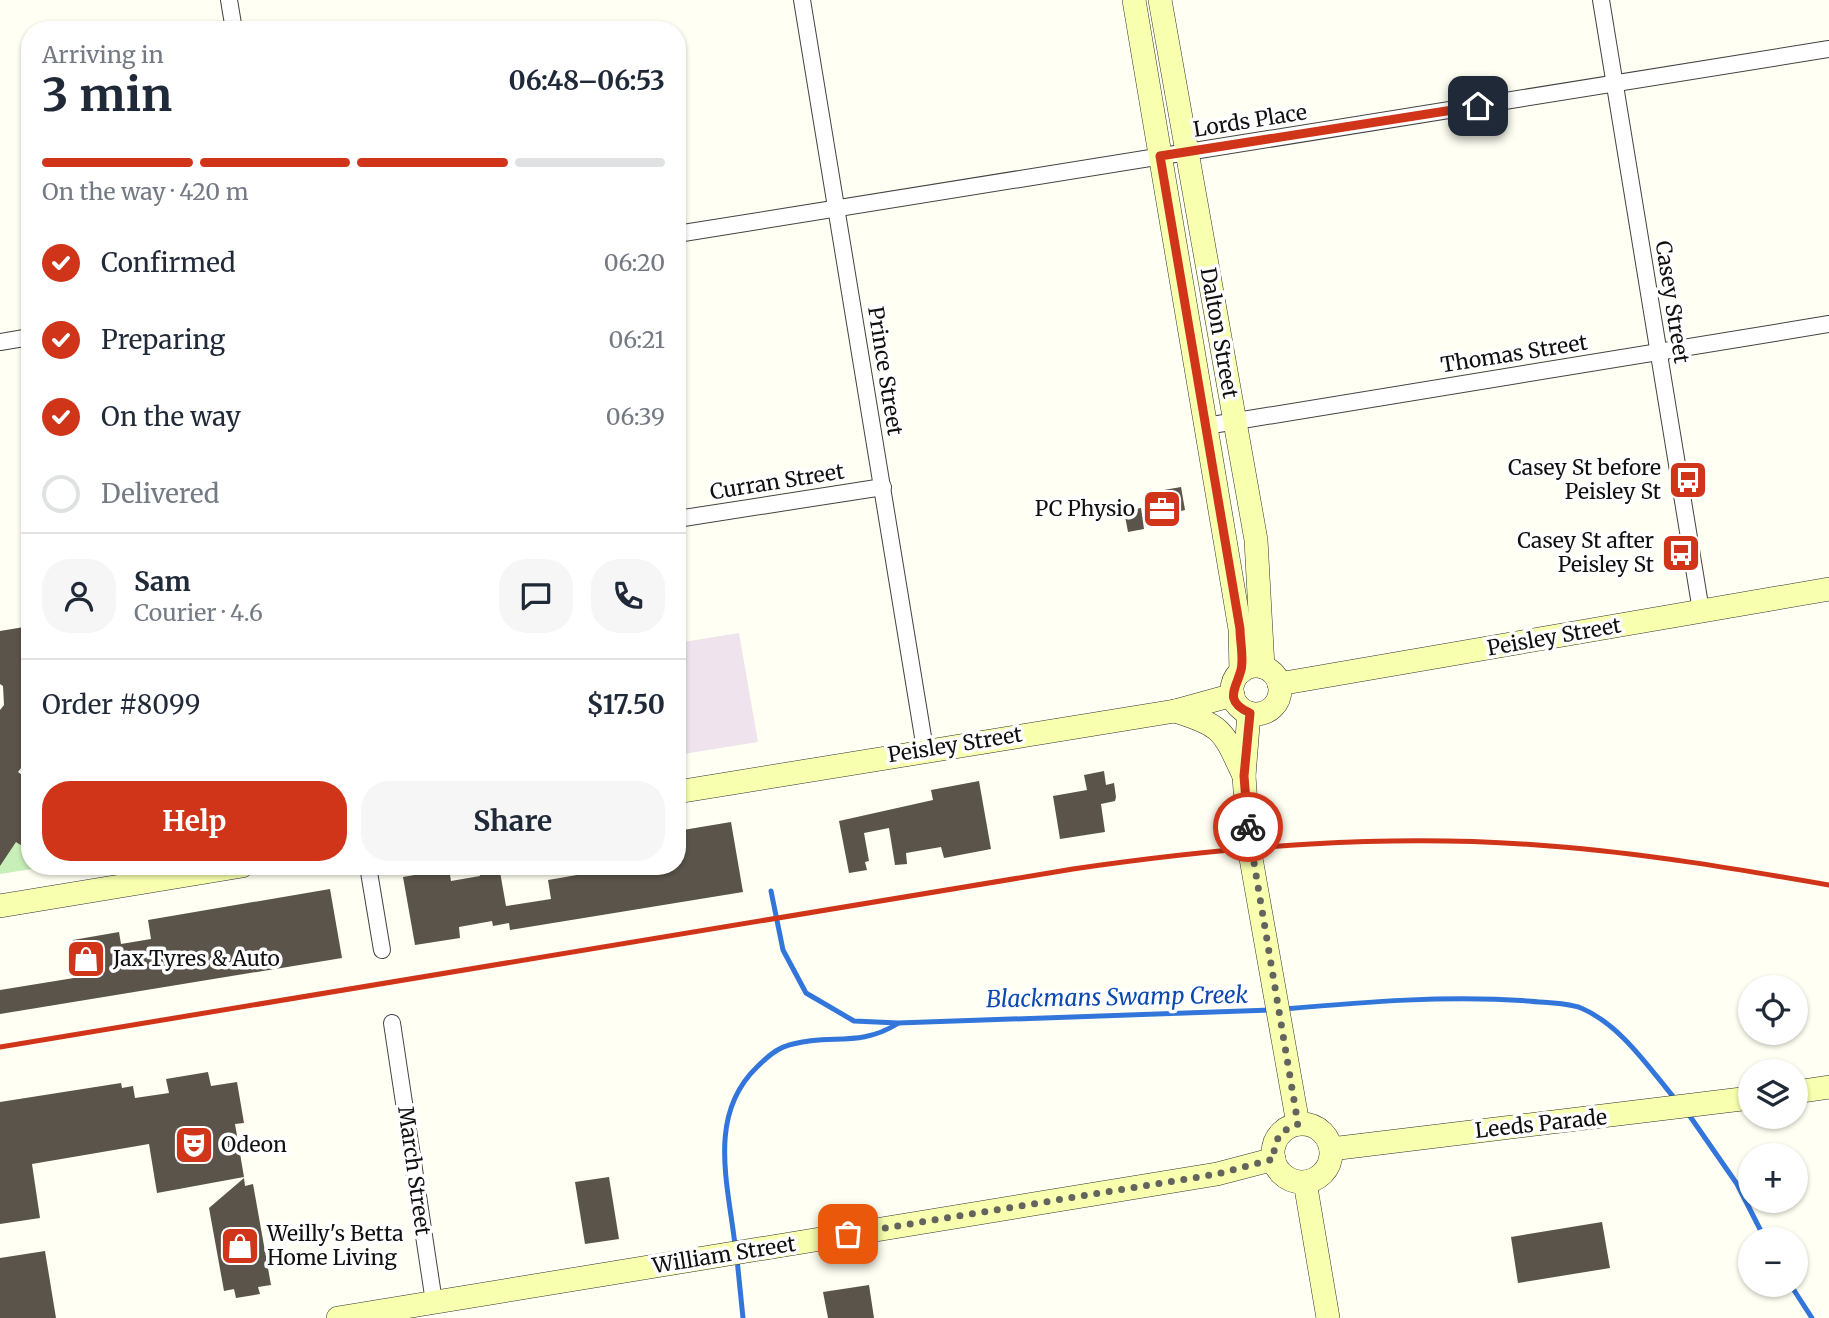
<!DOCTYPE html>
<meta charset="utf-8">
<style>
:root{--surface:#fff;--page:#f6f6f7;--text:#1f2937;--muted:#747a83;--line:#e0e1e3;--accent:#d03419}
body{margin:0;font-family:Merriweather,serif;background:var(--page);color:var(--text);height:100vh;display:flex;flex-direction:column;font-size:26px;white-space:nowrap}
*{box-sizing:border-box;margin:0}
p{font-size:23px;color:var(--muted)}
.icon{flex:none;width:38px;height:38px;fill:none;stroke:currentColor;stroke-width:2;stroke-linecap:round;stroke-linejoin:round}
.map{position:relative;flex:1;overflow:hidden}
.details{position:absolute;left:21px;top:21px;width:665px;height:854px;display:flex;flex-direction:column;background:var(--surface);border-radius:28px;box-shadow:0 2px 5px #0004}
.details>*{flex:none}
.fabs{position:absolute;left:1738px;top:975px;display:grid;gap:14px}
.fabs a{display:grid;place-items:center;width:70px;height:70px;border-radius:50%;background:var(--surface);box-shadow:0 2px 5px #0004;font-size:35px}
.pin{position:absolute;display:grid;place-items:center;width:60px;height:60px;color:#fff;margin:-30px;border-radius:14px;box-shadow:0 4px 10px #0006}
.courier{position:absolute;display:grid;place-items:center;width:70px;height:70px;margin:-35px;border:5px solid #d03419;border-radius:50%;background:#fff;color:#222;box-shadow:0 2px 9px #0007}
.summary em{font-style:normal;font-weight:700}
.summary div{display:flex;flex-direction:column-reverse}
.summary{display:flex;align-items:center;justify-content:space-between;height:119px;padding:0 21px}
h1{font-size:46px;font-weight:700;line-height:52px}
.bar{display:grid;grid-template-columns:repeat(4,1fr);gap:10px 7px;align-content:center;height:84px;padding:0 21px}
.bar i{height:9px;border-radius:5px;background:var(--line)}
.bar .current{background:var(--accent)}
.bar p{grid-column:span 4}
.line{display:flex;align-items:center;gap:18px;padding:0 21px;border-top:2px solid var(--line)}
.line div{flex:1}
.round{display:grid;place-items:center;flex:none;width:74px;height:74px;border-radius:28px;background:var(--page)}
ol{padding:0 21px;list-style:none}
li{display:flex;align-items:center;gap:21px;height:77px}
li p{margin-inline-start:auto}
li .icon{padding:7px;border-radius:50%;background:var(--accent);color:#fff;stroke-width:4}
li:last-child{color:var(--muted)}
li i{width:38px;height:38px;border:4px solid var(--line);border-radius:50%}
.primary-button{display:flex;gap:14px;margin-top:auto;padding:14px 21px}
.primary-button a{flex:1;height:80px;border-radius:28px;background:var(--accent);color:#fff;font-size:28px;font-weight:700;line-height:80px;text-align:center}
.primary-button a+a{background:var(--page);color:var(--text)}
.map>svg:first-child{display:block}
</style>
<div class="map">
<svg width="1829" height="1318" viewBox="0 0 1829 1318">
<rect width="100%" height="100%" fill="#fffff3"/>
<path fill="#efe4ee" d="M739,633L758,742L677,755V643Z"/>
<path fill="#c9efb8" d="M30,813V866H51L0,874V853Z"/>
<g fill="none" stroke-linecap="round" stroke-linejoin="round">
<g stroke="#3276db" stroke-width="5">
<path d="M771,891L783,950L806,993L854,1021L898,1023L1271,1010"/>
<path d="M1284,1009C1364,1002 1447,995 1528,1001C1545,1003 1565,1002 1581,1008C1621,1025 1649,1068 1676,1100"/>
<path d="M1687,1112L1737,1184L1765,1239"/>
<path d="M735,1245C728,1184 707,1115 757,1067C767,1057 778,1047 793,1044C831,1034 860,1047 897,1024"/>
<path d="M737,1259L743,1318"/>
<path d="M1790,1284L1812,1318"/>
</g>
</g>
<g fill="#5a544b">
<path d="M1181,487L1185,510L1151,518L1147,493Z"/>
<path d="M1141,508L1144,529L1128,532L1124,511Z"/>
<path d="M30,626V756L18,772L30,781V851L16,842L0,866V710L4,705L3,686L0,684V631Z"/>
<path d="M1104,771L1106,785L1114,783L1116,797L1115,801L1101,804L1105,832L1060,839L1053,796L1087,790L1084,775Z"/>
<path d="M979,781L991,849L944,858L941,847L906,853L907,864L895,865L889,828L864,833L869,861L865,862L867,870L849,873L839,821L933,800L931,790Z"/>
<path d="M731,822L743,892L510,930L509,923L493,926L492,921L459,927L460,938L415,945L403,877L449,869L451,881L480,876L478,866H499L506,906L551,899L548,880L629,866H677V831Z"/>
<path d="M330,889L342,958L0,1014V990L80,977L73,940L119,932L121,944L151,939L148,920Z"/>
<path d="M208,1072L211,1086L237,1082L244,1123L235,1124L244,1177L157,1193L149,1144L32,1164L40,1218L0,1224V1102L121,1083L122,1088L133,1086L135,1098L169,1093L166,1079Z"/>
<path d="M609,1177L619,1239L585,1244L575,1182Z"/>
<path d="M244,1178L245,1186L253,1184L271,1285L258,1287L260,1294L236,1298L234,1289L224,1291L209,1208Z"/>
<path d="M1602,1222L1610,1268L1518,1283L1511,1237Z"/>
<path d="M45,1251L56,1318H0V1258Z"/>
<path d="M869,1285L874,1318H828L823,1292Z"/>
</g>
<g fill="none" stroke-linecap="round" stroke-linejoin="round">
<g stroke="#434343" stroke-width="18">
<g id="street">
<path d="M229,0L234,30"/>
<path d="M802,0L925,749"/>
<path d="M1601,0L1701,611"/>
<path d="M677,234L1829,49"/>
<path d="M0,342L30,337"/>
<path d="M1206,426L1829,324"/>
<path d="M677,519L883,487"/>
<path d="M368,866L382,950"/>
<path d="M392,1023L434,1302"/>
</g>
</g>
<g stroke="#323232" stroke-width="24">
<g id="secondary">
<path d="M1134,0L1240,629L1241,672"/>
<path d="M1160,0L1256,540L1263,667"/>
<circle cx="1256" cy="690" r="24"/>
<path d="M1279,684L1829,589"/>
<path d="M1175,711C1224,726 1223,731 1244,776"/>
<path d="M1249,713L1244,776L1249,847L1298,1124"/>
<path d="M677,792L1175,711L1233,695"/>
<path d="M0,906L242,866"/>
<path d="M1796,1092L1829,1087"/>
<circle cx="1302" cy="1153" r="29"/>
<path d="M1331,1149L1750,1098"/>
<path d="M1305,1182L1328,1318"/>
<path d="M338,1318L1217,1174L1274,1159"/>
</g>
</g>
<use href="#street" stroke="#fff" stroke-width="16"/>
<use href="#secondary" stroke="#f8ffae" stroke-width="23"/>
<path stroke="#d03419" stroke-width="5" d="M0,1047L1073,869C1231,846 1390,833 1550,846C1643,853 1737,869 1829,885"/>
</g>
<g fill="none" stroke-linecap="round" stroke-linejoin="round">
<path stroke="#64645f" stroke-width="7" stroke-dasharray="0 12.6" d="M848,1234L1217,1174L1274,1159C1273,1141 1280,1130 1298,1124L1248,827"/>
<path stroke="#d03419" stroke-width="9" d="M1248,827L1244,776L1250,713C1223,701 1236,689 1241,670C1244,659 1240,641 1240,629L1160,156L1478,106"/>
</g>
<defs>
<g id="bus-square" transform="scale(2.0125)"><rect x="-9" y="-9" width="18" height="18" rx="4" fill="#d03419" stroke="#fff"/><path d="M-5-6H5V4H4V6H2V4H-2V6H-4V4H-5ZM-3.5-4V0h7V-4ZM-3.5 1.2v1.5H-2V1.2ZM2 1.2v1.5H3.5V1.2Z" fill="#fff"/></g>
<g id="office-square" transform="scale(2.0125)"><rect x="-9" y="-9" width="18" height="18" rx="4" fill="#d03419" stroke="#fff"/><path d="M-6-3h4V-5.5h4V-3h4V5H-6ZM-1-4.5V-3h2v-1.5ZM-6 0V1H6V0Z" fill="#fff"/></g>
<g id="shop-square" transform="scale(2.0125)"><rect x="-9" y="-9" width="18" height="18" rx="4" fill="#d03419" stroke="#fff"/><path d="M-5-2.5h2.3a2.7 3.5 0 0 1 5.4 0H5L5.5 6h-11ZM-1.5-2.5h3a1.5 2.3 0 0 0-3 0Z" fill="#fff"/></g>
<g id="theatre-square" transform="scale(2.0125)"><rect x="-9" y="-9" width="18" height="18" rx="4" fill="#d03419" stroke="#fff"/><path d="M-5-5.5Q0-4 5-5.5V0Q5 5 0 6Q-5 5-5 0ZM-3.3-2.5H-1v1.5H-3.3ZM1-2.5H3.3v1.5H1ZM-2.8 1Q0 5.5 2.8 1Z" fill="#fff"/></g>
</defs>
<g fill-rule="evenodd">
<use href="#bus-square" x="1688" y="480"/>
<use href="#office-square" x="1162" y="509"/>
<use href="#bus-square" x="1681" y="553"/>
<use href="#shop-square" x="86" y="959"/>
<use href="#theatre-square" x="194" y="1145"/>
<use href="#shop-square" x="240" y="1246"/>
</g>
<g text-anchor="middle" stroke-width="7" stroke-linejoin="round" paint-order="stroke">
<g font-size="21" fill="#101010" stroke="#fff">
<text transform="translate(1250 121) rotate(-9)" y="7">Lords Place</text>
<text transform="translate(1672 302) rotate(81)" y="7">Casey Street</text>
<text transform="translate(1219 333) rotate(80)" y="7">Dalton Street</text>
<text transform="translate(1514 354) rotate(-9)" y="7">Thomas Street</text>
<text transform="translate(885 371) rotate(81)" y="7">Prince Street</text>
<text transform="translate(777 482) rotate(-9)" y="7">Curran Street</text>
<text transform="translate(1554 637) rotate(-10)" y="7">Peisley Street</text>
<text transform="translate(955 745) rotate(-9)" y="7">Peisley Street</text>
<text transform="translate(1541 1124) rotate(-6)" y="7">Leeds Parade</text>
<text transform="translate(414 1171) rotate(82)" y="7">March Street</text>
<text transform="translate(724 1255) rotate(-9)" y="7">William Street</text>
</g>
<g font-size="21" fill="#101010" stroke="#fff" text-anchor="end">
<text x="1661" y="475">Casey St before<tspan x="1661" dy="24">Peisley St</tspan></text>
<text x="1135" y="516">PC Physio</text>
<text x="1654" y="548">Casey St after<tspan x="1654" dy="24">Peisley St</tspan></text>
<text x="113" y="966" text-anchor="start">Jax Tyres &amp; Auto</text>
<text x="221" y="1152" text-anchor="start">Odeon</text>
<text x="267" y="1241" text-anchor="start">Weilly's Betta<tspan x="267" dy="24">Home Living</tspan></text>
</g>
<g font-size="23" font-style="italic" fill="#0b48b0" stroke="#fff">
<text transform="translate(1117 997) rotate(-1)" y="8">Blackmans Swamp Creek</text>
</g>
</g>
</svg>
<div class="fabs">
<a><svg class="icon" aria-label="locate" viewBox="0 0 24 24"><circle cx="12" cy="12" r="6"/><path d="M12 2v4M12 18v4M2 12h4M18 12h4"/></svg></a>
<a><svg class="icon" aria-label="layers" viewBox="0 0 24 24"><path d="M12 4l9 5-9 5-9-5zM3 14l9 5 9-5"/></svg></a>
<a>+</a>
<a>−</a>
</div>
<div class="pin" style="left:848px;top:1234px;background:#ea580c"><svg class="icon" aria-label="bag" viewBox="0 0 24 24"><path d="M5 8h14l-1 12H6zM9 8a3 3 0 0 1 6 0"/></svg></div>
<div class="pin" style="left:1478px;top:106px;background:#1f2937"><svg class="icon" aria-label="home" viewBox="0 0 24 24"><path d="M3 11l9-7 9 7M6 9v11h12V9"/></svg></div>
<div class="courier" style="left:1248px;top:827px"><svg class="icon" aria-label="bike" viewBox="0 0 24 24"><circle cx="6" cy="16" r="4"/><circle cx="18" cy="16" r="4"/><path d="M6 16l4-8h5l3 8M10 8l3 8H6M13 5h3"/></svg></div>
<section class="details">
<div class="summary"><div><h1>3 min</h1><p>Arriving in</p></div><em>06:48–06:53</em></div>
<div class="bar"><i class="current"></i><i class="current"></i><i class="current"></i><i></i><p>On the way · 420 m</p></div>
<ol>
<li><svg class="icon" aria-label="check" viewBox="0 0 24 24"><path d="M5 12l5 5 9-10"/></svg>Confirmed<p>06:20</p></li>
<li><svg class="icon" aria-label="check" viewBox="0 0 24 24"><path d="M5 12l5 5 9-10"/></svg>Preparing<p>06:21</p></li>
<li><svg class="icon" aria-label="check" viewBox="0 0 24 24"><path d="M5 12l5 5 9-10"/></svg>On the way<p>06:39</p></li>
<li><i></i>Delivered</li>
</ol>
<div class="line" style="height:126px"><a class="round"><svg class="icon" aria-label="person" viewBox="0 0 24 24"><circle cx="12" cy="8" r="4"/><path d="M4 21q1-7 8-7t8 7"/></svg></a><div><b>Sam</b><p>Courier · 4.6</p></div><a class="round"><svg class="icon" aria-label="chat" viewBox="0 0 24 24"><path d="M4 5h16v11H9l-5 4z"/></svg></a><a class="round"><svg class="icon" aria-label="phone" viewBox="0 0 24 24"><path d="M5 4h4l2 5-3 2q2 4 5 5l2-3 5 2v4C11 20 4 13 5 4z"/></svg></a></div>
<div class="line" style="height:91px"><div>Order #8099</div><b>$17.50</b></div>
<div class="primary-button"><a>Help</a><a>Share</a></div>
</section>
</div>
